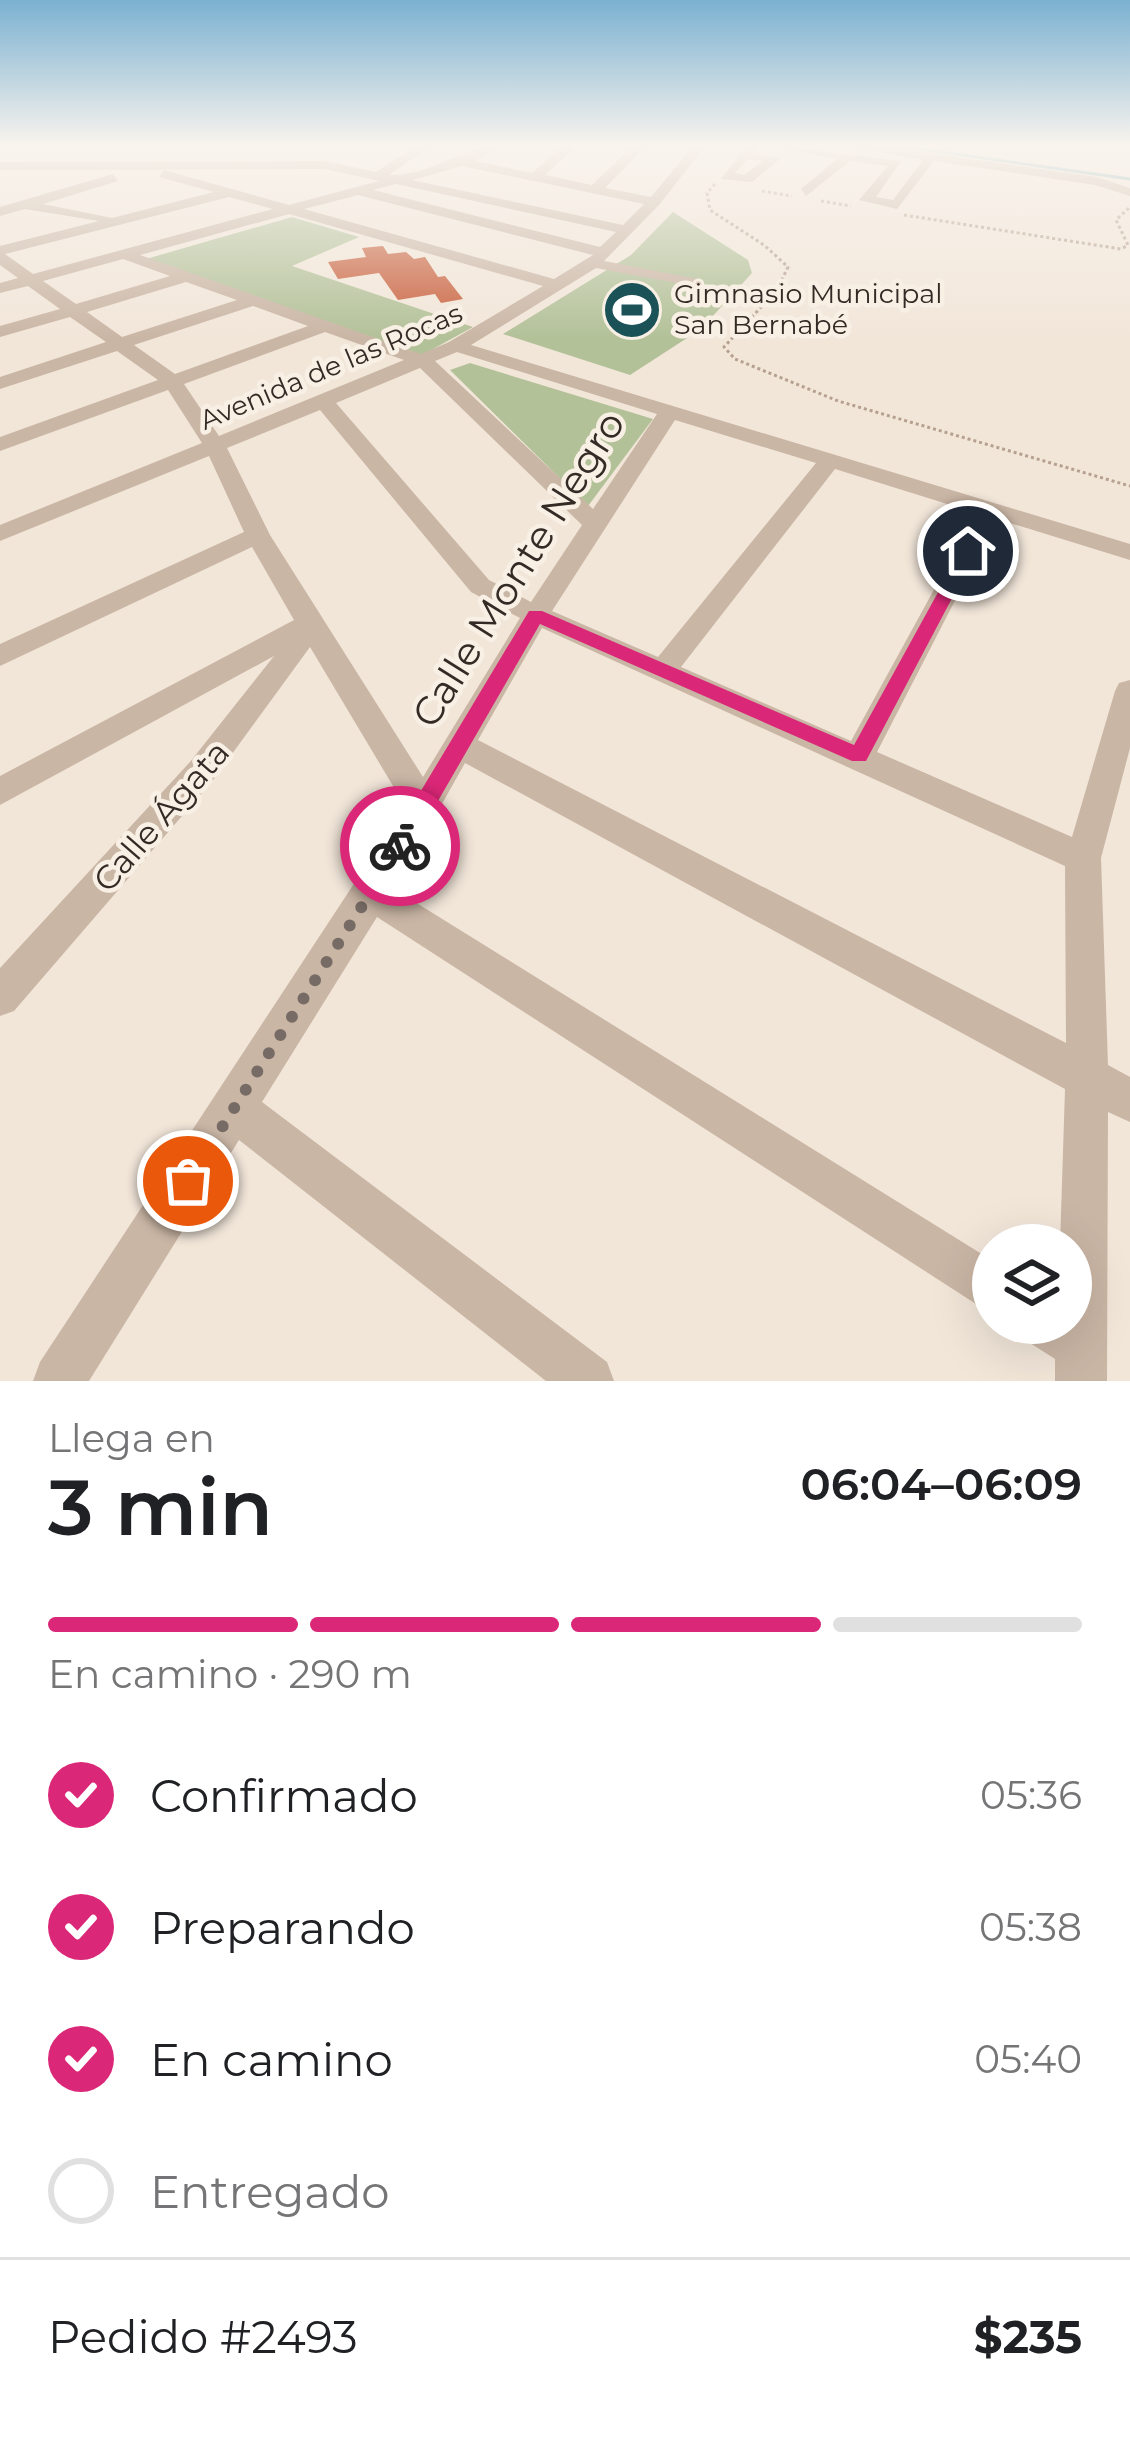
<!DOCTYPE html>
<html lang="es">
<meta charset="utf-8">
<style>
:root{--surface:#fff;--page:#f2f2f2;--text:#202124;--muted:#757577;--line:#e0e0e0;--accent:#db2777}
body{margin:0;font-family:Montserrat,sans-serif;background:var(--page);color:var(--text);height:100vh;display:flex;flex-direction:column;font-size:45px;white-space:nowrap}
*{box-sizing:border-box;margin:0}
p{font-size:39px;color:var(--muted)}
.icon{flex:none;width:66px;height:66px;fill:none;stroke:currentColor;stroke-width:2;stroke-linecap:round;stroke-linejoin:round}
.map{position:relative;height:1381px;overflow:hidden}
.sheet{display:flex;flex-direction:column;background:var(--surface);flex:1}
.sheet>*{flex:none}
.tools{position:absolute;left:972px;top:1224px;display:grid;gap:24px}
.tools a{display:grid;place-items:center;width:120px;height:120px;border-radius:50%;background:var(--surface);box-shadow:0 12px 48px #0002;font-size:60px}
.pin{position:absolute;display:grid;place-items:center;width:102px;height:102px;color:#fff;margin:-51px;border:6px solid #fff;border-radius:50%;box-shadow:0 3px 12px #0007}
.courier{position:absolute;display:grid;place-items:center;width:120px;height:120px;margin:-60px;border:9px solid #db2777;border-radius:50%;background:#fff;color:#222;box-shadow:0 3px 15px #0007}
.headline em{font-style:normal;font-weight:600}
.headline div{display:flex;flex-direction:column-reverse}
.headline{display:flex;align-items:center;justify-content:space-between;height:204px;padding:0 48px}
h1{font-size:78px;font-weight:600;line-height:90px}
.bar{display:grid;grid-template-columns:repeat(4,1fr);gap:18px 12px;align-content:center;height:144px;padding:0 48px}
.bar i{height:15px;border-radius:9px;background:var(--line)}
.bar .active{background:var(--accent)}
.bar p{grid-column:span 4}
.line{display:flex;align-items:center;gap:30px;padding:0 48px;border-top:3px solid var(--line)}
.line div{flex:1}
ol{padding:0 48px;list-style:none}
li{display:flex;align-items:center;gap:36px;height:132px}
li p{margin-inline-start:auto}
li .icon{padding:12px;border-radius:50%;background:var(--accent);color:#fff;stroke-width:4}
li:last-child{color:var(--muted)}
li i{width:66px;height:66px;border:6px solid var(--line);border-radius:50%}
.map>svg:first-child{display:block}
</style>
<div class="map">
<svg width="1130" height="1381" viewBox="0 0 1130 1381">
<rect width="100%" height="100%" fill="#f2e6d9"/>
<g fill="#b3c199">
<path d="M673,212L748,260L752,273L701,329L630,375L503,334L631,255Z"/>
<path d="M292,217L359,237L292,266L473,327L422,355L146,259Z"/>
<path d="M470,363L653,419L588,506L450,370Z"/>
</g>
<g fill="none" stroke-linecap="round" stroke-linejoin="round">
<path stroke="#77acaf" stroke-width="3" d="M892,145L1130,179"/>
</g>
<path fill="#c96340" d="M383,246L388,254L406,252L414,259L425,257L438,277L445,276L463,299L441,303L435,294L398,300L379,273L338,279L328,262L366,257L362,248Z"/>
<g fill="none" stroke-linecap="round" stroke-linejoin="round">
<g stroke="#b6a08f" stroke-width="3" stroke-dasharray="3 3" stroke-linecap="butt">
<path d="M715,184L707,193L710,210L764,245L788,267L777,290L724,347L735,359L838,401L1130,486"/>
<path d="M762,191L792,196"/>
<path d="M821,201L851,206"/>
<path d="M904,215L1121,249L1128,245L1116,220L1130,207"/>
</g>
<g fill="#cab6a5" fill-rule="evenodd">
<path d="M418,145H432L389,175C429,177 465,145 504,145L475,161L532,173L564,145H577L545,175L592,185L634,145H647L605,188L651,197L694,145H706L659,205L604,261L703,280V288L596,268L471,345L1130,544V560L997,519L877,752L1072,837L1115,691L1119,683L1130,680V748L1101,858L1108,1065L1130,1077V1122L1108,1112L1107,1381H1055V1359L1027,1341L1020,1323H1071V1245H1060L1065,1089L465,763L394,889L993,1261V1315L377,917L262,1102L607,1362L614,1381H546L239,1140L89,1381H33L40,1362L405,806L310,647L213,780L14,1011L0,1016V968L190,762L274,656L0,805V776L294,620L252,547L0,666V644L244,532L209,456L0,541V525L202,443L168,390L0,451V437L158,380L117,351L0,389V377L106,342L70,317L0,337V326L60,309L28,286L0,293V283L18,278L0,265V246L99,221L25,209L0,216V207L113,174L118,181L43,204L112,218L214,192L159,177L164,170L289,205L379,181L325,169L0,170V162L325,161L376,172ZM462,166L644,204L623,225L412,180ZM396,184L616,232L600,247L373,190ZM358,195L593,255L554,279L304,209ZM229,197L273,209L33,274L5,254ZM289,214L543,286L449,342L421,354L140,255ZM123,259L170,276L76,304L43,281ZM186,282L237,300L122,337L87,312ZM253,306L308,326L175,374L134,345ZM325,332L404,360L219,436L184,384ZM457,352L657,414L593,509L435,361ZM420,368L582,525L531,602L489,580L336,403ZM320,410L471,592L520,618L423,777L270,535L227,448ZM675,420L816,463L658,657L552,611ZM835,469L976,513L851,741L681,667ZM542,628L1065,866L1066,1043L478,740Z"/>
<path d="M747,145H760L754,152L780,159L752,182L721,179ZM748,159L763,161L744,175L735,173Z"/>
<path d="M766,145L901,161L876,197L893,200L923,160L841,145H872L1097,177L1130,188V196L1095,185L934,161L897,209L859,200L888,166L850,161L806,196L801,189L837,159Z"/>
</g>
</g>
<linearGradient id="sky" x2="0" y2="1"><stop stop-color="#7bb1d1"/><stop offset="0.43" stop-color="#f9f4ee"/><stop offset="1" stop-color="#f9f4ee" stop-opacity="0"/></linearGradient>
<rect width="1130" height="338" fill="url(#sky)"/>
<path fill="#db2777" d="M963,547L977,551L866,761H852L540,624L408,853H392V839L529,611H542L854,745Z"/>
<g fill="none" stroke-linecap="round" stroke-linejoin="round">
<path stroke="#776c65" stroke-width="12" stroke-dasharray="0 21.6" d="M188,1181L400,846"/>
</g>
<defs>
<g id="stadium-disc" transform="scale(3)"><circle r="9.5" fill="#1b5258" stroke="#f9f0e5"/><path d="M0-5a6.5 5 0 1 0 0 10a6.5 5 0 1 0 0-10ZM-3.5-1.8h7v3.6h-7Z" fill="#fff"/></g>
</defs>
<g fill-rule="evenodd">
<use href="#stadium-disc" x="632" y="310"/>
</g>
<g text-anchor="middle" stroke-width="9" stroke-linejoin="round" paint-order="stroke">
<g font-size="27" fill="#352b26" stroke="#f9f0e5" text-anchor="start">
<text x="674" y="303">Gimnasio Municipal<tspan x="674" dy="31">San Bernabé</tspan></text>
</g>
<g font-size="27" fill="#352b26" stroke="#f9f0e5">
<text transform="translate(331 367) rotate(-23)" y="9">Avenida de las Rocas</text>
</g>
<g font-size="33" fill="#352b26" stroke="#f9f0e5">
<text transform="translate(161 816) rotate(-49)" y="12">Calle Ágata</text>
</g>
<g font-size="39" fill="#352b26" stroke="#f9f0e5">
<text transform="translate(518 569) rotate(-58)" y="14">Calle Monte Negro</text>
</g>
</g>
</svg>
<div class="tools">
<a><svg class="icon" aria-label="layers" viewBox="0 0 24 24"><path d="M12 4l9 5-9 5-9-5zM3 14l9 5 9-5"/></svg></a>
</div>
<div class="pin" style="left:188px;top:1181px;background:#ea580c"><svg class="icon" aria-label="bag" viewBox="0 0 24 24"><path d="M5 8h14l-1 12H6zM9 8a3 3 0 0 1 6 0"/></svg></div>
<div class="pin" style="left:968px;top:551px;background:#1f2937"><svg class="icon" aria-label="home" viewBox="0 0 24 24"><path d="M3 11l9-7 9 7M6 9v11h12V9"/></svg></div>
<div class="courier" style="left:400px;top:846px"><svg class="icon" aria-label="bike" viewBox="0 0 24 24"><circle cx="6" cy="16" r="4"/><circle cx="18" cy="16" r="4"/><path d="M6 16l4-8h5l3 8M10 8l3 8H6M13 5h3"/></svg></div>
</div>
<section class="sheet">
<div class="headline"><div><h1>3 min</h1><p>Llega en</p></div><em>06:04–06:09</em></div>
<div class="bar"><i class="active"></i><i class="active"></i><i class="active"></i><i></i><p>En camino · 290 m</p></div>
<ol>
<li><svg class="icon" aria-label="check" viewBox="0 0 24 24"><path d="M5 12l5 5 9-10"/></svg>Confirmado<p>05:36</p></li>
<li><svg class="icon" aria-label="check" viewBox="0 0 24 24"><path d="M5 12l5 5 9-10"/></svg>Preparando<p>05:38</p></li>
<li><svg class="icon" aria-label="check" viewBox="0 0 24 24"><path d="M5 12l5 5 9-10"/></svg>En camino<p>05:40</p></li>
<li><i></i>Entregado</li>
</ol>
<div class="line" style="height:156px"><div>Pedido #2493</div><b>$235</b></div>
</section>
